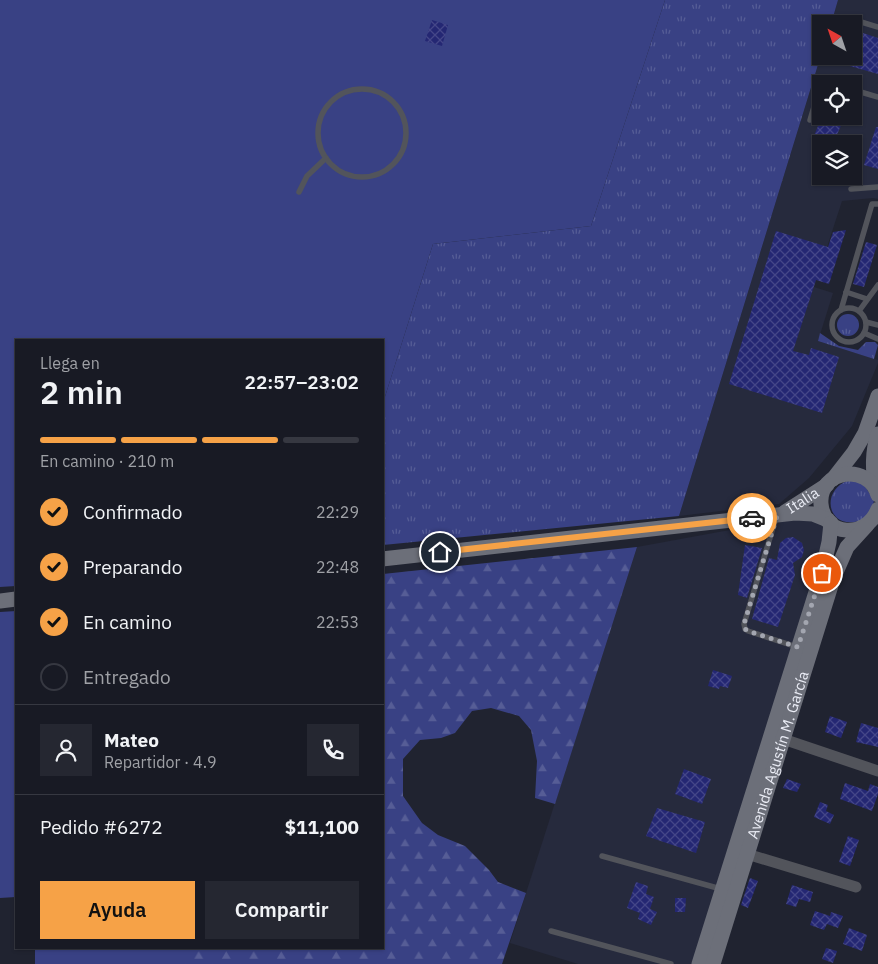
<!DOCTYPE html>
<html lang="es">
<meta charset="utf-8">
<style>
:root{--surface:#181a24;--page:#252731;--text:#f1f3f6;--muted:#9fa1a6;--line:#363841;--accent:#f6a247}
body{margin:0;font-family:"IBM Plex Sans",sans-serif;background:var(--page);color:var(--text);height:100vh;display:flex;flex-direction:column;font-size:19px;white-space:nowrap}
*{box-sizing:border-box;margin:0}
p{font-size:16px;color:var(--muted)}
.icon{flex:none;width:28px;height:28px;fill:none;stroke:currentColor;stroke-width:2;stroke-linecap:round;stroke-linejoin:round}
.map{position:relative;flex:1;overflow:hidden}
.sheet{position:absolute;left:15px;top:339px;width:369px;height:610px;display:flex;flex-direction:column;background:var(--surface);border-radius:0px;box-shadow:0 1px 4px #0004,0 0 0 1px var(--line)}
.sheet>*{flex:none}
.needle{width:32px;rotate:320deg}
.buttons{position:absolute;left:812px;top:15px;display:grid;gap:10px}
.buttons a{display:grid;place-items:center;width:50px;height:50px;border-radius:0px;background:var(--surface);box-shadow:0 1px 4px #0004,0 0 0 1px var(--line);font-size:25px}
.pin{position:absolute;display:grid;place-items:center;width:42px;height:42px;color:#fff;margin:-21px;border:2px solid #fff;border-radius:50%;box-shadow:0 1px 5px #0007}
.courier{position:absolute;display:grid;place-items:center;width:50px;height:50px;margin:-25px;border:4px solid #f6a247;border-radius:50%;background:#fff;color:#222;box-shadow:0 1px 6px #0007}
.summary em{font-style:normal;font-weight:600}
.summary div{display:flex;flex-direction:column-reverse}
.summary{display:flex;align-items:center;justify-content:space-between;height:85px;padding:0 25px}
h1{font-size:32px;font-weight:600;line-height:38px}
.bar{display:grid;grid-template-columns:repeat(4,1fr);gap:8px 5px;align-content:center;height:60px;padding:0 25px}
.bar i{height:6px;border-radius:4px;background:var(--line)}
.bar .on{background:var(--accent)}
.bar p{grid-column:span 4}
.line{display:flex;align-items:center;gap:12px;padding:0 25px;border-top:1px solid var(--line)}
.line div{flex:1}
.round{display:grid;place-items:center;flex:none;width:52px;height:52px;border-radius:0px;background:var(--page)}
ol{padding:0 25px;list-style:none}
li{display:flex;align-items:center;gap:15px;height:55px}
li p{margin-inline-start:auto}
li .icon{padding:5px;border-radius:50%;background:var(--accent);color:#111;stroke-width:4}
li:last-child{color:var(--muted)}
li i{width:28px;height:28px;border:2px solid var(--line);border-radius:50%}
.action{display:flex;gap:10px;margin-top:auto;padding:10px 25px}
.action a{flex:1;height:58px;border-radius:0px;background:var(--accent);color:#111;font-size:20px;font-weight:600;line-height:58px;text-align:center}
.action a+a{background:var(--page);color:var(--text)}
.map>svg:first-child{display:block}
</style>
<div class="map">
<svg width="878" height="964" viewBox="0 0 878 964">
<defs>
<pattern id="grass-tufts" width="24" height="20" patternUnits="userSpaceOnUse" patternTransform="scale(1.25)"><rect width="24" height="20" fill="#394184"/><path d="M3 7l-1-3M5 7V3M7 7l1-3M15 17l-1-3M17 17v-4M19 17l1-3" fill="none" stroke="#565d96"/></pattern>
<pattern id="forest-firs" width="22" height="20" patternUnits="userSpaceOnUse" patternTransform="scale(1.25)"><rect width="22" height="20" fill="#394184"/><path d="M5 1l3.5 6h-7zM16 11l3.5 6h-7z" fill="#565d96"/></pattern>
<pattern id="building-cross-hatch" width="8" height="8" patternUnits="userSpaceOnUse" patternTransform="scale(1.25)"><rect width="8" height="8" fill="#242773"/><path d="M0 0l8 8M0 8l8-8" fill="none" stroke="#444688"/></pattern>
</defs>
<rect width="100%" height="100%" fill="#202330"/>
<g fill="#262a3d" fill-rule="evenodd">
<path d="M838,0H878V199L873,198L842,201L814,287L833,293L818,341L878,360V363L852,426L809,478L779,504L679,516L821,55V56H854V24H831ZM821,84H854V116H821ZM821,144H854V176H821Z"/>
<path d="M807,516L814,519L823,527L827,534L692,964H578L510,943L637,547Z"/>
</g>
<g fill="url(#grass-tufts)">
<path d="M665,0H838L831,24H821V55L679,516L383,545V403L433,244L591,226Z"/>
<circle cx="848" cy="325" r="11"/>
<path d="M820,333L839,346L858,350L866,342H875L878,345L874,359L818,341Z"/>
<path d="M849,480L862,482L874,500C873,509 868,519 859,521C828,530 819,491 849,480Z"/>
</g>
<path fill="url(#forest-firs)" d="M637,547L555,804L535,798L537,761L531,730L519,716L491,708L472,711L455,733L441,738L420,740L403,759V796L422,823L438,835L465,846L489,870L498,882L526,893L502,964H179V948H382L383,574Z"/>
<g fill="#394184">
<path d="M0,0H665L591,226L433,244L383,403L382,340H16V586L0,587Z"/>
<path d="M16,611V897L0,898V612Z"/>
<rect x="35" y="948" width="144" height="16"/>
</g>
<g fill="url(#building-cross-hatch)">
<path d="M432,20L448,25L442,46L425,41Z"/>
<path d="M854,30L878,38V74L839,63L841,56H854Z"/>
<path d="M822,116H845L833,144H819L812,141Z"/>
<path d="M876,127H878V169L864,165Z"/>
<path d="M846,230L829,284L816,280L793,351L809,355L811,348L839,357L822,413L729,384L776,231L828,247L833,232Z"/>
<path d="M866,242L877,245L864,287L853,284Z"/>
<path d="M793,537L802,543L804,550L802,557L793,563L795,575L778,627L752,619L769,558L777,560L780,543L786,538Z"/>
<path d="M745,545L762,548L747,598L738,595Z"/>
<path d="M713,670L732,676L728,688L720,686L719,689L708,686Z"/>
<path d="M830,716L847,722L841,738L825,732Z"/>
<path d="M861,723L878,728V747L856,742Z"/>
<path d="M684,769L711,779L702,804L675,794Z"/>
<path d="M787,779L801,784L797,792L783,788Z"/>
<path d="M845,783L868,791L870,784L878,787V794L872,811L840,799Z"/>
<path d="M820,802L828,805L826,811L834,815L830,824L814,817Z"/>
<path d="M657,808L705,822L696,853L646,836Z"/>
<path d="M848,836L859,840L850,866L839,862Z"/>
<path d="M750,878L758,881L748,908L741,905Z"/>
<path d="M636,882L648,886L646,894L654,897L650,909L657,912L651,925L638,919L640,913L627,908Z"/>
<path d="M792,885L813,892L810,902L799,899L796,907L786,904Z"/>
<path d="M675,898H686L685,912H675Z"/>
<path d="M815,911L830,916L831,912L843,916L838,928L827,924L824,930L810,925Z"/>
<path d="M849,928L867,935L862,951L843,944Z"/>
<path d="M826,948L837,951L833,963L822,959Z"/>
</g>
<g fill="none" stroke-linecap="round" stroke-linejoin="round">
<g stroke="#52545b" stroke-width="5.5">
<path d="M848,18L878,27"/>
<circle cx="362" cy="133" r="44"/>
<path d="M854,90L878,97"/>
<path d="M810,120L816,100L821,92"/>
<path d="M851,189L878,187"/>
<path d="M299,192L307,176L326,158"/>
<path d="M846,292L867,299"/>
<circle cx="849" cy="325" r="17"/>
<path d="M841,310L872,204H878"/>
<path d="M859,311L878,285"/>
<path d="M866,322L878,325"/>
<path d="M864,333L878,339"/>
<path d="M776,518L744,624L745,629L748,631L797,647"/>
<path d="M602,856L721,889"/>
<path d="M551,931L671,964"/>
</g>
<g stroke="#52545b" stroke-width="11">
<path d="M783,739L878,771"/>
<path d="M747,854L856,887"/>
</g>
<g stroke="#6c6f79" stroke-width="15">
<path d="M833,479L854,452L865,433L878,396"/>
<path d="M875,487C873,469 872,452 878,434"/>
<path d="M878,495C868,462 818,470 821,504C824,537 867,539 878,509"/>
<path id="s1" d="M785,512L827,485"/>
<path d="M382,559L795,513L813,514L828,520"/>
<path d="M0,601L16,599"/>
<path d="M699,964L822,573L829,542L831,523"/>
<path id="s2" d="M713,964L833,579L847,547L867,525"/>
</g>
</g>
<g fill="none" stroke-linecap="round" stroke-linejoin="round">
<path stroke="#a3a6b0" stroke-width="5" stroke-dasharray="0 9" d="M752,518L777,516L744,624L745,629L748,631L798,647L822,573"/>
<path stroke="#f6a247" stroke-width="6" d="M440,552L752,518"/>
</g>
<g text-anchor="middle" stroke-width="4" stroke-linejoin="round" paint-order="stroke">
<g font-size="15" fill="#eaecf5" stroke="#202330">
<text dy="5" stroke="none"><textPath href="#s1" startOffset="21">Italia</textPath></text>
<text dy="5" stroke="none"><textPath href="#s2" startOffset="219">Avenida Agustín M. García</textPath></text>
</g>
</g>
</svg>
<div class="buttons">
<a><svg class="needle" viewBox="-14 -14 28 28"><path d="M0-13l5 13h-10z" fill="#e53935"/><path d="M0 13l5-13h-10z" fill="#9fa1a6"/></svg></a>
<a><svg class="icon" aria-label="locate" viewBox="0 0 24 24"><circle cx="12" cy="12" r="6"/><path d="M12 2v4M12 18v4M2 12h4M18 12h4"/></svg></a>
<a><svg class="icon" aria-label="layers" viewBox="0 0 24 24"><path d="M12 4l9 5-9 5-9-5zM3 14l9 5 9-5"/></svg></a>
</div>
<div class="pin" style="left:822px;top:573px;background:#ea580c"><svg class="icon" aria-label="bag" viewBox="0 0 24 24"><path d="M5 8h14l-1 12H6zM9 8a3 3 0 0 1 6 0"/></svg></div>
<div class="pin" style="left:440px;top:552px;background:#1f2937"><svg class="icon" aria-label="home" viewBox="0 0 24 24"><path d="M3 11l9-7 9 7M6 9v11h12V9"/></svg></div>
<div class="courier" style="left:752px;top:518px"><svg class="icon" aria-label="car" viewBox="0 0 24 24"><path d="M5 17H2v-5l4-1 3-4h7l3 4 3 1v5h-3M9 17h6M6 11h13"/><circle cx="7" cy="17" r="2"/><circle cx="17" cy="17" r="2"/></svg></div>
<section class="sheet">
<div class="summary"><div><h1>2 min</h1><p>Llega en</p></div><em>22:57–23:02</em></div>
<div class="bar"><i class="on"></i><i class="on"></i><i class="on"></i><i></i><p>En camino · 210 m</p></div>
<ol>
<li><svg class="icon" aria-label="check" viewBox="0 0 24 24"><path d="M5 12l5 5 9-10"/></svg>Confirmado<p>22:29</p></li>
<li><svg class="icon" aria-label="check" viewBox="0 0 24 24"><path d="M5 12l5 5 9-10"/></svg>Preparando<p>22:48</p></li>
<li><svg class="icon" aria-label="check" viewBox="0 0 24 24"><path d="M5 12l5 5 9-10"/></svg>En camino<p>22:53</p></li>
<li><i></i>Entregado</li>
</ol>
<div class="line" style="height:90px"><a class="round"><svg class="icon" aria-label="person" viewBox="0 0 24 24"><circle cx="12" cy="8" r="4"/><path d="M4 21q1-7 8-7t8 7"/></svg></a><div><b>Mateo</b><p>Repartidor · 4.9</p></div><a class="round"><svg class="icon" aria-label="phone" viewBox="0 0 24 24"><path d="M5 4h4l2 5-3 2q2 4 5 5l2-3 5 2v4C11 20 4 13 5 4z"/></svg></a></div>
<div class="line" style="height:65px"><div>Pedido #6272</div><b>$11,100</b></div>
<div class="action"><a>Ayuda</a><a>Compartir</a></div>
</section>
</div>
